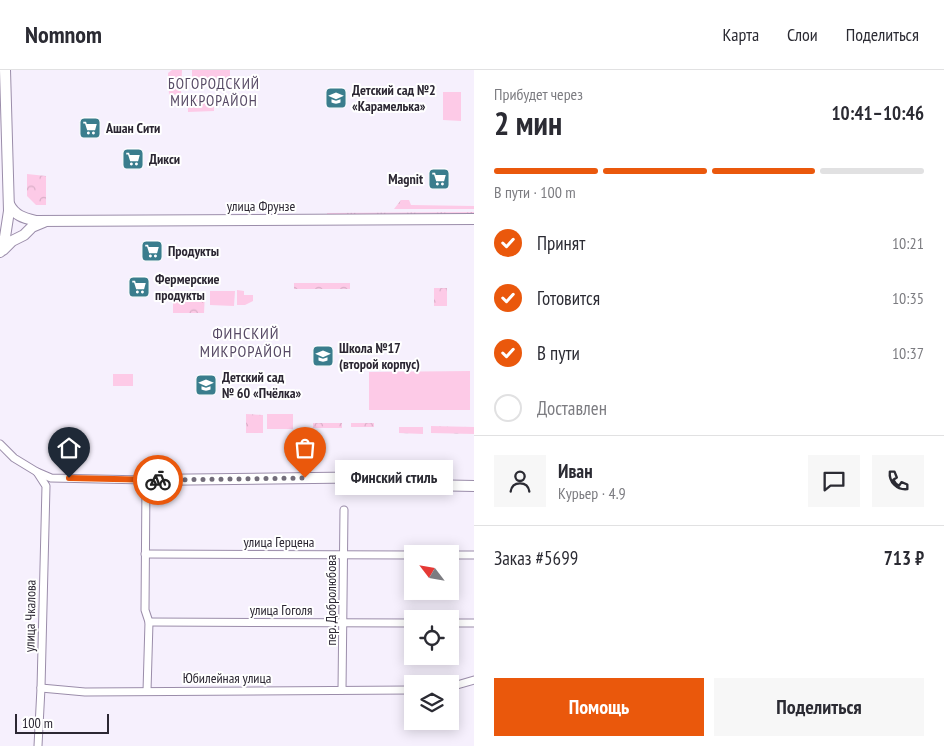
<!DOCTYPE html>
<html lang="ru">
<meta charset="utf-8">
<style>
:root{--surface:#fff;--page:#f7f7f7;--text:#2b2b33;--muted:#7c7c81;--line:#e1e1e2;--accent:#ea580c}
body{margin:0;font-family:"PT Sans Narrow",sans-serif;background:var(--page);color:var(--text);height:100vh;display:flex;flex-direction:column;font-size:19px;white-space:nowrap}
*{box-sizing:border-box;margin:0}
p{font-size:16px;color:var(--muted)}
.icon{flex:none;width:28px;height:28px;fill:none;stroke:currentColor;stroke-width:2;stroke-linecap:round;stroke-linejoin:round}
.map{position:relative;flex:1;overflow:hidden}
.details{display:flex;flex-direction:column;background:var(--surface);width:470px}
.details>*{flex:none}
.needle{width:32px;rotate:301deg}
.tools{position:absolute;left:404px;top:475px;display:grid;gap:10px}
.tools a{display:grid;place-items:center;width:55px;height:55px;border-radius:0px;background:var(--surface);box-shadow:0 2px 12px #0003;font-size:25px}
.scale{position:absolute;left:15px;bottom:12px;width:94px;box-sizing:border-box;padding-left:5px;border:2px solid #2c2733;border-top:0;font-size:14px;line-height:18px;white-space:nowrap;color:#2c2733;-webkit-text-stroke:4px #fff;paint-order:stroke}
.pin{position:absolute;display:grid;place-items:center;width:42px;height:42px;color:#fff;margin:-51px -21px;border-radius:50% 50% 50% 0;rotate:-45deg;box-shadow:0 0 5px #0007}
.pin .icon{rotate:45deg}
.courier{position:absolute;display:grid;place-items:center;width:50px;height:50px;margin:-25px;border:4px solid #ea580c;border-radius:50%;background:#fff;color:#222;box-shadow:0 1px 6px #0007}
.bubble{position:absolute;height:35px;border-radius:0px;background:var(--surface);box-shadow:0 2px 12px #0003;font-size:16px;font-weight:700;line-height:35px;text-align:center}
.summary em{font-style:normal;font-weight:700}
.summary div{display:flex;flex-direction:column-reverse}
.summary{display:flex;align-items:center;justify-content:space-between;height:85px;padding:0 20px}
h1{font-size:32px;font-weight:700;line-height:38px}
.bar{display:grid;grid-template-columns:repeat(4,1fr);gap:8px 5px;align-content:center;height:60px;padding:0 20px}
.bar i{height:6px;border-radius:4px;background:var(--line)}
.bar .current{background:var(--accent)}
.bar p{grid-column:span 4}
.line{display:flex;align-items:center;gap:12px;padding:0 20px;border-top:1px solid var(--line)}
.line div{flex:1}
.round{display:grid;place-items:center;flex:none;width:52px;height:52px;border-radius:0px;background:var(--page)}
ol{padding:0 20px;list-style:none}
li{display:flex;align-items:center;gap:15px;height:55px}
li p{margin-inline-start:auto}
li .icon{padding:5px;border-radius:50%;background:var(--accent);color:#fff;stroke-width:4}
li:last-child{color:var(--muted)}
li i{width:28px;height:28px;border:2px solid var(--line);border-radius:50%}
.action{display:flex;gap:10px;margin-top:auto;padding:10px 20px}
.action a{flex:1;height:58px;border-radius:0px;background:var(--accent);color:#fff;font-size:20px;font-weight:700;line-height:58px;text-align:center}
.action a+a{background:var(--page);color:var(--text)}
header{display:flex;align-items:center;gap:30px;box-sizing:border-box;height:70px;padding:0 25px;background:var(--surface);border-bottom:1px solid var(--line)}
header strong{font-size:24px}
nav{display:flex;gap:28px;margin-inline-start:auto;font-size:18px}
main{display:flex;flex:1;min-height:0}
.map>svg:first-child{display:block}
</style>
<header>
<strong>Nomnom</strong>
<nav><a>Карта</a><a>Слои</a><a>Поделиться</a></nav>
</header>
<main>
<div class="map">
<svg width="474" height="676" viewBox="0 0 474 676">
<defs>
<pattern id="grass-tufts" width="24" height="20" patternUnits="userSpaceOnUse" patternTransform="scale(1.25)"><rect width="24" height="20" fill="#fdcae7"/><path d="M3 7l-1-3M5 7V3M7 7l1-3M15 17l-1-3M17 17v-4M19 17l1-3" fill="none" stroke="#d9aec7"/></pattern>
<pattern id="park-crowns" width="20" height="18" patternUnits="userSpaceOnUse" patternTransform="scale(1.25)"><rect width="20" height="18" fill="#fdcae7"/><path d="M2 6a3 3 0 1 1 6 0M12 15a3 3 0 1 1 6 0" fill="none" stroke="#d9aec7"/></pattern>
</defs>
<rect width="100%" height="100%" fill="#f6f0fd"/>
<g fill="url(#grass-tufts)">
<path d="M401,130H409L411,135L474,136V139H394Z"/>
<path d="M474,142V145L327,146V143Z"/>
</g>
<g fill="url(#park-crowns)">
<path d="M27,104L46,106V135H36L27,126Z"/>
<rect x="294" y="213" width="56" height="6"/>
<rect x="434" y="218" width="13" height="18"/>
<path d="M183,222H205L204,243H173V230L182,231Z"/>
<path d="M246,344L263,345V363H246Z"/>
<rect x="313" y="353" width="29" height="5"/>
<rect x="351" y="353" width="23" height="4"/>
<path d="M431,356L474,357V364L431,363Z"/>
<path d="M399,357H423V364L399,363Z"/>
</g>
<g fill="#fdcae7">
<path d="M172,0H182L181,24L169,25L168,3Z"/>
<path d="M192,0H230V14L227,16H195L192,13Z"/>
<path d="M443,22H461V51L443,50Z"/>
<path d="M188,29H214V41L188,42Z"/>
<path d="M237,220L244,221V225H253V231L245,235H237Z"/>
<path d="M210,221H235L234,236L210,235Z"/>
<path d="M470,301V340H369V302Z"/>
<rect x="113" y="304" width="20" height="12"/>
<rect x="267" y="344" width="26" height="15"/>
</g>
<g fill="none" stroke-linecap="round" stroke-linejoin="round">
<g stroke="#9b8daa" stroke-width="9">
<g id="street">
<path d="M0,374L14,388L37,402L46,416L41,618L38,676"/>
<path d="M37,402L51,408L146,410L145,540L149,552L147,621"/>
<path d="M145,484L412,485"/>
<path d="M450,485H474"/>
<path d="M149,552L412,553"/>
<path d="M450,553H474"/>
<path d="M450,617L474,610"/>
<path d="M41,618L85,622L412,620"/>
<path d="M342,620L344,440"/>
</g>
</g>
<g stroke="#9b8daa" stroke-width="12">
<g id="secondary">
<path d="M9,134C15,146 24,148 36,151L474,149"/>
<path d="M3,180L12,171L24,165L32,157L44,152"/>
<path d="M0,182L5,167L9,141L5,0"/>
<path d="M146,410L392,407L425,415L474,416"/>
</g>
</g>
<use href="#street" stroke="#fff" stroke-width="7"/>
<use href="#secondary" stroke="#fff" stroke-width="10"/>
</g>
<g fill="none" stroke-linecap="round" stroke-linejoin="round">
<path stroke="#736d7a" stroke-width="5" stroke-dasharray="0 9" d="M158,410L305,408"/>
<path stroke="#ea580c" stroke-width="6" d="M69,408L158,410"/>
</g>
<defs>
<g id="school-square" transform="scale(1.125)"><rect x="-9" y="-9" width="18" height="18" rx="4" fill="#3a7d8d" stroke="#fff"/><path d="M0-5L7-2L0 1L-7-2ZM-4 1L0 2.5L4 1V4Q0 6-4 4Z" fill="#fff"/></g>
<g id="supermarket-square" transform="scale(1.125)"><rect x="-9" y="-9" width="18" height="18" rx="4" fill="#3a7d8d" stroke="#fff"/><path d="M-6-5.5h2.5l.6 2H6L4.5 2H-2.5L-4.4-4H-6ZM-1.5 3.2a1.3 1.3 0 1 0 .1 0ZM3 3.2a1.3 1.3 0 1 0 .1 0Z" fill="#fff"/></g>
</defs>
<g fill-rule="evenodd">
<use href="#school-square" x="336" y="28"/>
<use href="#supermarket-square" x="90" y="58"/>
<use href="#supermarket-square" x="133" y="89"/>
<use href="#supermarket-square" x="439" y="109"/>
<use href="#supermarket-square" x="152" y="181"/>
<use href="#supermarket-square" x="139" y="217"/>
<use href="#school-square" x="323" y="286"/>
<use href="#school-square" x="206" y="315"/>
</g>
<g text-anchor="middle" stroke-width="4" stroke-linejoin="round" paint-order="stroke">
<g font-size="14" font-weight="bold" fill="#2c2733" stroke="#fff" text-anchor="start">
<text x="352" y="25">Детский сад №2<tspan x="352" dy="16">«Карамелька»</tspan></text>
<text x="106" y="63">Ашан Сити</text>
<text x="149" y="94">Дикси</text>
<text x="423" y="114" text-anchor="end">Magnit</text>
<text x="168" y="186">Продукты</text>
<text x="155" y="214">Фермерские<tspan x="155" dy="16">продукты</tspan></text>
<text x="339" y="283">Школа №17<tspan x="339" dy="16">(второй корпус)</tspan></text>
<text x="222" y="312">Детский сад<tspan x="222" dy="16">№ 60 «Пчёлка»</tspan></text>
</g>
<g font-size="14" fill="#2c2733" stroke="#fff">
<text x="261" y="141">улица Фрунзе</text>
<text x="279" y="477">улица Герцена</text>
<text transform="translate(331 530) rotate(-90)" y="5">пер. Добролюбова</text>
<text x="281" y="545">улица Гоголя</text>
<text transform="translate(30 546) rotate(-89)" y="5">улица Чкалова</text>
<text x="227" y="613">Юбилейная улица</text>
</g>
<g font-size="15" letter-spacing="1" fill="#574a65" stroke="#fff">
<text x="214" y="19">БОГОРОДСКИЙ<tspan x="214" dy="17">МИКРОРАЙОН</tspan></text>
</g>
<g font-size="16" letter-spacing="1" fill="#574a65" stroke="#fff">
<text x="246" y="269">ФИНСКИЙ<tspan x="246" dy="18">МИКРОРАЙОН</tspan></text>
</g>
</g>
</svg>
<div class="tools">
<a><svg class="needle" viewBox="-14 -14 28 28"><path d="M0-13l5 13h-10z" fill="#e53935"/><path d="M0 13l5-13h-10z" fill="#7c7c81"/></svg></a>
<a><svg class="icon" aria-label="locate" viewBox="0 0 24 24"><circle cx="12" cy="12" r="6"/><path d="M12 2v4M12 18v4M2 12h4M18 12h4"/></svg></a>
<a><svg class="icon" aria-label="layers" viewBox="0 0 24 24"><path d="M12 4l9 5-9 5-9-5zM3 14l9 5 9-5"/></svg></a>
</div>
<div class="scale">100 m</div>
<div class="pin" style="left:305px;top:408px;background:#ea580c"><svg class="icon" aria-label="bag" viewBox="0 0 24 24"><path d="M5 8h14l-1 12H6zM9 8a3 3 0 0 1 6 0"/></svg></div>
<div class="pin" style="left:69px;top:408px;background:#1f2937"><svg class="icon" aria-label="home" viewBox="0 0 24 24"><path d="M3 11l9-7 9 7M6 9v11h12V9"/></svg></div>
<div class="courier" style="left:158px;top:410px"><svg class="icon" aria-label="bike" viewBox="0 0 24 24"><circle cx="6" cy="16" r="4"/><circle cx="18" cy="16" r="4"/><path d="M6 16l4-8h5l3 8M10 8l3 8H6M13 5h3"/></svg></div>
<div class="bubble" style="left:335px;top:390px;width:118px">Финский стиль</div>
</div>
<section class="details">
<div class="summary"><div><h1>2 мин</h1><p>Прибудет через</p></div><em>10:41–10:46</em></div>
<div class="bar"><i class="current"></i><i class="current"></i><i class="current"></i><i></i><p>В пути · 100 m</p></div>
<ol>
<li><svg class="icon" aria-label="check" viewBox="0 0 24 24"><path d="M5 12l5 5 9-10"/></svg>Принят<p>10:21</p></li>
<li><svg class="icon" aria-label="check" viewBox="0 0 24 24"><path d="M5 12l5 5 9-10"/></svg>Готовится<p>10:35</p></li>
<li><svg class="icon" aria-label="check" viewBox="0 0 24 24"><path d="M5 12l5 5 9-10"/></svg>В пути<p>10:37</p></li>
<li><i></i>Доставлен</li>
</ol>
<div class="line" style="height:90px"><a class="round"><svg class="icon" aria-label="person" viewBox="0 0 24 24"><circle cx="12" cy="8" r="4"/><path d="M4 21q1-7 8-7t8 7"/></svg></a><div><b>Иван</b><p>Курьер · 4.9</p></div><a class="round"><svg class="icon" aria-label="chat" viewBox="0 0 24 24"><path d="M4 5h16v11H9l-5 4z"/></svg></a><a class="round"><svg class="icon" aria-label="phone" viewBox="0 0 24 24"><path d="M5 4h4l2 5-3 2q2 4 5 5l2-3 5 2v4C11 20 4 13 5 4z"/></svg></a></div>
<div class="line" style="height:65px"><div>Заказ #5699</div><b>713 ₽</b></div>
<div class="action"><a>Помощь</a><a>Поделиться</a></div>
</section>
</main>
